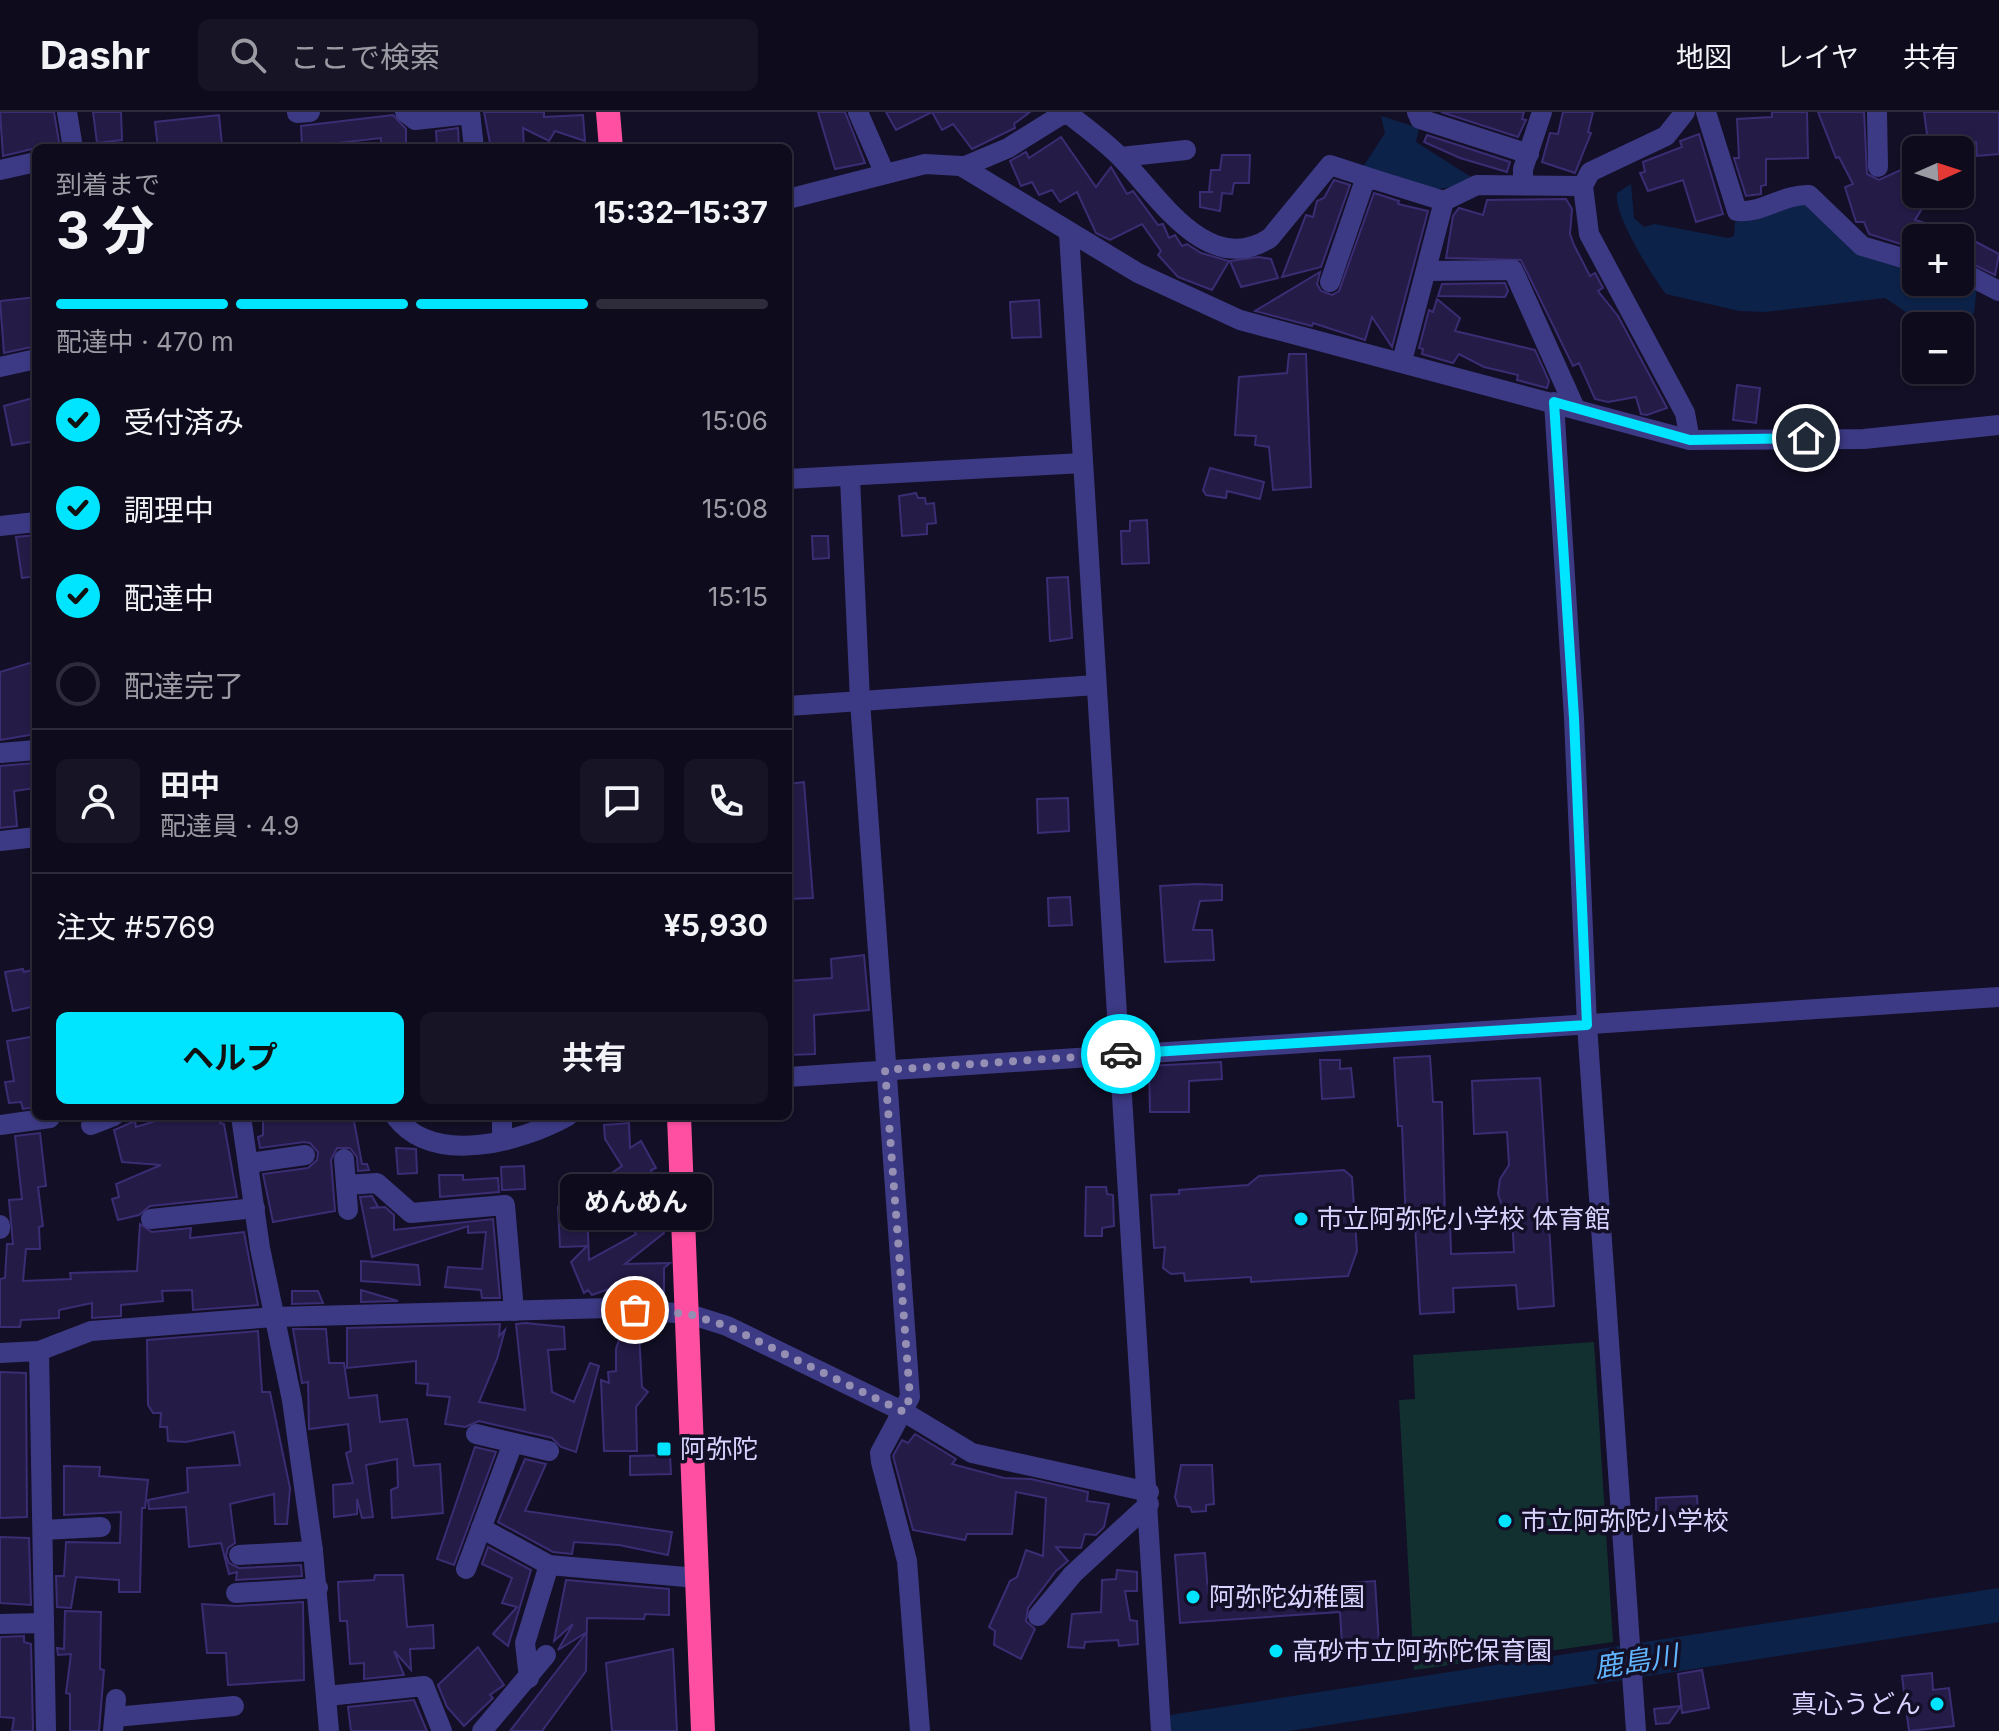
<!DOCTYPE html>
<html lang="ja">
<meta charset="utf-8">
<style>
:root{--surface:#0e0b1c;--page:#171425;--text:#f1f3f6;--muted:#9b9ba3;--line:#2e2b3b;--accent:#00e5ff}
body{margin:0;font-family:Inter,"Noto Sans JP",sans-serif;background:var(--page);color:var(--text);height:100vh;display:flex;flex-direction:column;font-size:30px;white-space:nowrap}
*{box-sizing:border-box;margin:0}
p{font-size:26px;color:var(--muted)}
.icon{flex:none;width:44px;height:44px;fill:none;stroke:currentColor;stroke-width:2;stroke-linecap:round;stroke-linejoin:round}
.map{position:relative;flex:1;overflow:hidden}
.details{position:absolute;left:32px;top:32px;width:760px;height:976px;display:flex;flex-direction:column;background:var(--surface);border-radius:12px;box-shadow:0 2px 6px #0004,0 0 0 2px var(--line)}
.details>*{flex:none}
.needle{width:52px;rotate:87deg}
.tools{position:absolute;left:1902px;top:24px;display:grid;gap:16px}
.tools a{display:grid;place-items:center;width:72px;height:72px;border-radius:12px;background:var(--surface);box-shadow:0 2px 6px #0004,0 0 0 2px var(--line);font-size:40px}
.pin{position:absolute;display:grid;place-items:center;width:68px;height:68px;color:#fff;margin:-34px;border:4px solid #fff;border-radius:50%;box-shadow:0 2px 8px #0007}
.courier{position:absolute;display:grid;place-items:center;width:80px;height:80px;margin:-40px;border:6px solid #00e5ff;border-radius:50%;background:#fff;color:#222;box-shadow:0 2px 10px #0007}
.bubble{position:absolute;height:56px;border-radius:12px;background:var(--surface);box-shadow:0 2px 6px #0004,0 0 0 2px var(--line);font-size:26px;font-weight:700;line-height:56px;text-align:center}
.head em{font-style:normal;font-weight:700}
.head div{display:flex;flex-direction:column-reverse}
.head{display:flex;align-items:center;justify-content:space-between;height:136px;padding:0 24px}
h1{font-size:52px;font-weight:700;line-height:60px}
.bar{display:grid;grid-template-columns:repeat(4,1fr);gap:12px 8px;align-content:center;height:96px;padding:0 24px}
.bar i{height:10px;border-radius:6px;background:var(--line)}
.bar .selected{background:var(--accent)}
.bar p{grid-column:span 4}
.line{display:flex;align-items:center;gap:20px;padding:0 24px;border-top:2px solid var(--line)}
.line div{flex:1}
.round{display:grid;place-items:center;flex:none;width:84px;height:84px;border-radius:12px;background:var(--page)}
ol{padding:0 24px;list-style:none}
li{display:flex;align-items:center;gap:24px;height:88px}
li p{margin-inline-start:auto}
li .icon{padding:8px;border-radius:50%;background:var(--accent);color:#111;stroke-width:4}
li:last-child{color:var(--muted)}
li i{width:44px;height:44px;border:4px solid var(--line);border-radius:50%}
.button{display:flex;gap:16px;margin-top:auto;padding:16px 24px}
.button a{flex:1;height:92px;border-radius:12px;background:var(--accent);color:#111;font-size:32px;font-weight:700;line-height:92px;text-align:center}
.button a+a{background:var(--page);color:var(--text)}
header{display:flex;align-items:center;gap:48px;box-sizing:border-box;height:112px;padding:0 40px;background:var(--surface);border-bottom:2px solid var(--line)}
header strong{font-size:38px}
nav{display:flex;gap:44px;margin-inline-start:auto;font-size:28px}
.search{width:560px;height:72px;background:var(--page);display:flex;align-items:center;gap:20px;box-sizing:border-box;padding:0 28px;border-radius:12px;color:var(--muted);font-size:30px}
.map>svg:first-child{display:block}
</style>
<header>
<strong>Dashr</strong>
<div class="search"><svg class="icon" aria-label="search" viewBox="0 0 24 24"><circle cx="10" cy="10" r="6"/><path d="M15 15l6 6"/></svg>ここで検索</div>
<nav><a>地図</a><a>レイヤ</a><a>共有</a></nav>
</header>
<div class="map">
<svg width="1999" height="1619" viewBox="0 0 1999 1619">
<rect width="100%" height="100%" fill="#130f26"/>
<path fill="#12302f" d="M1594,1230L1613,1530L1414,1558L1399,1288L1415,1287L1413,1243Z"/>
<g fill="#0c2248">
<path d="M1381,4L1419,16L1416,30L1471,65C1435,91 1401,68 1363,55L1385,21Z"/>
<path d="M1631,72L1634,106L1644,115L1655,112L1728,126L1734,124L1735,110L1802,89L1867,145L1916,158V170H1960L1977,175L1974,201L1961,213L1921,210L1885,186L1764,200L1739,199L1666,182C1652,164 1613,102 1617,81Z"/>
</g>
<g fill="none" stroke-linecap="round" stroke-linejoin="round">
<path stroke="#0c2248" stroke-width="34" d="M1177,1619L1999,1493"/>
</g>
<g fill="#241b47" stroke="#3b2d73" stroke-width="2">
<path d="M0,0H54L60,36H36L3,44Z"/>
<path d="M93,0H121L122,28L97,31Z"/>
<path d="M484,0H544V5L583,3L585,29L555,19L549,29L523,16L524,36H491Z"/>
<path d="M818,0H845L865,51L835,57Z"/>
<path d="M886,0H1030L1014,12L1015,16L972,37L953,12L942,18L932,0L896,18Z"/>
<path d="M1441,0H1524L1522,7L1526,8L1518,25Z"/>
<path d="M1563,0H1593L1588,20L1591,21L1575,61L1542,50L1550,21L1558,22Z"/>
<path d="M1772,0H1807L1808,46L1766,47V73L1761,74V82L1746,84L1734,46H1739L1737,7L1772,5Z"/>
<path d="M1818,0H1864L1867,62L1879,68L1916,51V82H1931L1915,108L1961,122L1999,142L1995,163L1960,146V126H1916V134H1907L1869,122L1864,110H1856L1845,75L1853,72L1839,45L1836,46Z"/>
<path d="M1924,0H1999V42L1977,44L1976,30L1929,37Z"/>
<path d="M219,3L222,33L158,36L155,10Z"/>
<path d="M393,3L406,17V31L381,32V26L302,35L301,14Z"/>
<path d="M458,16L459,36H437L436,19Z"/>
<path d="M1699,22L1723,102L1696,110L1683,68L1648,79L1640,61L1645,60L1643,50L1682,35L1680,29Z"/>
<path d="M1427,23L1510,50L1507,60L1460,46L1424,30Z"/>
<path d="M1061,25L1096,75L1111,55L1127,82L1133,79L1158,113L1163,112L1169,126L1175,123L1182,134L1187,132L1201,141L1229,149L1212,178L1178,165L1158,143L1161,139L1142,112L1110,128L1096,121L1077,80L1060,90L1052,78L1039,83L1032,70L1021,74L1010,49L1026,40L1029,46Z"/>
<path d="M1222,43H1250L1249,71H1234L1232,82L1222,81L1220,99L1200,95V80H1213H1209L1211,58H1220Z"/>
<path d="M1334,68L1350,73L1321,155L1282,165L1306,103L1313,105L1317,89L1324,86Z"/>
<path d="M1374,81L1399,89L1398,92L1428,99L1392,235L1372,205L1365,228L1313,211L1312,214L1255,199L1320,160L1317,172L1321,179L1332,183L1339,179Z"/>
<path d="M1566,87L1572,97L1570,122L1574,133L1590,164L1595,161L1603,176L1598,179L1618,204L1667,296L1647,303L1641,302L1636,285L1608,290L1595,287L1579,251L1573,254L1521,148L1446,146L1453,104L1459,96L1483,103L1487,88Z"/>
<path d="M1258,145L1271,147L1278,166L1241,175L1230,149Z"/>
<path d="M1505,171L1508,179L1505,185L1438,184L1442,172Z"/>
<path d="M36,185V234L4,241L0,189Z"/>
<path d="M1437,187L1460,206L1455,219L1535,238L1549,269L1547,276L1517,268L1518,263L1484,255L1459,242L1453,251L1422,242L1423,237L1419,236L1429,198L1433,200Z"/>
<path d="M1039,188L1041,225L1012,226L1010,190Z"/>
<path d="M1289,242H1306L1311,375L1273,378L1269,335L1255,333L1256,324L1235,323L1239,265L1287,261Z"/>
<path d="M1737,273L1760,276L1756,311L1733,308Z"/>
<path d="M36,285V329L12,333L4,294Z"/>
<path d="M1210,356L1264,370L1260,387L1227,379L1226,386L1206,383L1203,378Z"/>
<path d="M916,381L918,386H925L926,392L934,391L936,411L927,412V422L902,424L899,384Z"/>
<path d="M1147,408L1149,451L1122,452L1121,419H1130V409Z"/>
<path d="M36,423V464L22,466L16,425Z"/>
<path d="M812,424H828L829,446L813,447Z"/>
<path d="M1068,465L1072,526L1050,529L1047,466Z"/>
<path d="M36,549V622L0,628V560Z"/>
<path d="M34,651L36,676L14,679L17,714L0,716V654Z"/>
<path d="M804,670L813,786L788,787V672Z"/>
<path d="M1068,686L1069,719L1038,721L1037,687Z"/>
<path d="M1197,772L1222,773V788L1200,789L1193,818H1212L1214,848L1165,850L1160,774Z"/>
<path d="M1070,785L1072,813L1049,814L1048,786Z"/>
<path d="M864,843L869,898L814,903L815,942L788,943V869L832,866L831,847Z"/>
<path d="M23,857L24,860L36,857V894L13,899L5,860Z"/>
<path d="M36,924V995L23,997L21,990L9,991L5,970L14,969L7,929Z"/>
<path d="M1430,944L1433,990H1442L1445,1106L1450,1105L1451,1142L1514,1140L1512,1105L1502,1094L1498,1082L1500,1067L1509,1053L1507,1020L1474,1022L1472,969L1540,966L1554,1194L1518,1197L1516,1173L1453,1176L1454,1200L1420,1202L1415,1111L1406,1112L1402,1014H1398L1394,946Z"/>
<path d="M1320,948H1340V957L1351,956L1354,985L1322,987Z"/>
<path d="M1221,950L1222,967L1189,969V1000H1150L1149,954Z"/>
<path d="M172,1004H219L220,1011L224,1012L237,1085L150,1094L139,1103L118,1108L112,1087L119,1085L116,1072L161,1053L122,1050L114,1018L135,1009L136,1015Z"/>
<path d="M299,1004H353L362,1052H367L369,1058L358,1059L357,1045L350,1036H337L331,1048L335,1099L273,1110L263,1062L308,1056L317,1048L318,1040L310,1031L304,1030L260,1036L258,1025L263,1023V1008Z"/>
<path d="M629,1011L630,1036L641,1029L656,1056L651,1058L663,1092L652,1100L664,1121L625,1152L670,1151L664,1156V1185H638L637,1167L592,1183L588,1178L584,1181L571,1150L587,1134L560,1135L558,1095L587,1094L589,1148L636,1122L615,1086L608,1090L600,1077L604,1073L600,1069L622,1054L605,1027L604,1013Z"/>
<path d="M40,1021L46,1074L38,1075L43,1114L39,1115L40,1137H26L23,1169L71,1167L70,1161L137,1159L140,1112L152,1120L191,1116L190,1126L244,1120L258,1193L193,1198L192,1178L162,1179L163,1189L121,1193V1204L92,1206V1191L59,1198V1206L21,1208L20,1215H0V1167L5,1166L7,1132H13L9,1088L22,1087L15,1024Z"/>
<path d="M396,1036L416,1037L417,1061L398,1062Z"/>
<path d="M524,1054L525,1077L502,1078L501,1055Z"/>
<path d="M1344,1058L1352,1065L1357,1139L1348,1164L1251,1170V1165L1185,1169L1184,1161L1171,1162L1163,1156L1165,1135L1154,1136L1151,1083L1179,1082V1078L1248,1073L1259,1064Z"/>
<path d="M439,1063H463V1068L498,1066L499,1080L440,1085Z"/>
<path d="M1086,1075H1106L1107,1082L1113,1083L1114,1114L1102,1116V1124H1085Z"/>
<path d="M372,1084L378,1095L370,1096L385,1095L394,1103V1118L493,1107L500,1186H482L481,1178L445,1175L448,1155L482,1157L486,1120L468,1121V1114L372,1145L360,1085Z"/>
<path d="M361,1149L418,1153L420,1173L361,1169Z"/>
<path d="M361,1178L398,1189L361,1190Z"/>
<path d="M292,1179H318L323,1191L292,1192Z"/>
<path d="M526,1211L564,1215L565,1237L548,1238L552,1280L574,1290L590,1251L599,1254L576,1340L561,1335L552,1326L479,1309L465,1315L445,1312L450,1285L427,1283L428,1272L416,1271V1249L347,1256V1216L500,1212L499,1224L505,1218L497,1247L479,1290L525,1298L516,1212Z"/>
<path d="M293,1217H326L329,1251H344L349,1286L377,1283L380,1310L407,1307L414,1354L440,1352L443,1401L392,1406L391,1378L398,1375L397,1347L366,1353L373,1405L362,1406L357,1387V1402L334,1405L333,1373L353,1371L346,1341L351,1339L348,1312L309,1317L308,1270L302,1271Z"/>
<path d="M258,1219L262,1280H270L290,1376L287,1412H275L274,1382L230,1392L235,1431L228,1436L226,1444L229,1451L239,1456L301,1453L302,1464L236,1468L237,1460L229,1462L221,1431L189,1435L186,1395L149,1397L148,1388L188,1380L187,1356L240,1353L234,1320L186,1330L168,1329L167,1315H160L161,1301H153L148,1293L147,1228Z"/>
<path d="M639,1221L642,1275L648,1280L636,1295L637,1339H604L601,1268L609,1271L608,1260L616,1259V1237L621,1222Z"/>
<path d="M0,1260L26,1261L27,1405L0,1406Z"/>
<path d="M915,1322L956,1347L952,1352L1004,1366L1031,1367L1088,1380L1087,1389L1109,1392L1104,1415L1096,1423L1085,1422L1081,1436L1056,1435L1068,1449L1056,1459L1028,1496L1026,1509L1035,1517L1021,1547L994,1533L995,1519L989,1515L1010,1469L1017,1465L1026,1438L1043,1444L1046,1386L1016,1380L1012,1422H967L965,1428L913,1418L893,1344L902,1328L908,1331Z"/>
<path d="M475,1335L496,1340L454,1453L437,1447Z"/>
<path d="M670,1343L671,1362L630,1363V1344Z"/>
<path d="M525,1347L546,1352L525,1399L672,1420L668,1443L619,1433L574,1430L572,1442L553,1440L498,1410Z"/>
<path d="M1181,1353H1212L1214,1392L1206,1393V1399L1192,1400L1190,1395L1178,1394L1175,1385Z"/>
<path d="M64,1354L100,1355L99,1364L148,1368L145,1396H142L140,1480H119V1468L76,1465L71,1496L57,1495L56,1464H64L66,1430L120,1431L121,1400L64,1403Z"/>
<path d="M1697,1384L1698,1402L1656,1408V1386Z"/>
<path d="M0,1425L29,1426L31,1493L0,1491Z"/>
<path d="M488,1435L531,1458L508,1534L493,1522L517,1495L502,1491L512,1466L482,1452Z"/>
<path d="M1205,1441L1208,1481L1375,1469L1379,1532L1342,1534L1340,1500L1180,1511L1175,1443Z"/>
<path d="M1117,1458L1137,1460V1479H1125L1130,1508L1137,1509L1138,1532L1119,1534L1118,1528L1085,1530L1084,1536L1068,1535L1072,1502L1101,1500L1102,1468L1116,1467Z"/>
<path d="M375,1463H403L407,1515L433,1513L434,1536L410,1537L411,1558L394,1539L404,1563L364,1567V1551L350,1552L347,1509H340L338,1470L374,1468Z"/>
<path d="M566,1468L669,1477V1503L645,1502L644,1507L587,1506L586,1559L542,1619H510L587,1520L558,1538L573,1512L554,1529Z"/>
<path d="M303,1490L304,1568L228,1573L226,1541H207L202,1492L237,1494Z"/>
<path d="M65,1499L101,1500L100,1557L104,1558L99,1619H70V1582L66,1581L71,1542L58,1543L57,1536L64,1537Z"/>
<path d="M24,1524V1530L31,1532L33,1619H12L14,1606L0,1605V1525Z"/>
<path d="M478,1535L504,1573L490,1583L493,1586L464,1614L447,1595L438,1573Z"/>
<path d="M673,1537L677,1619H612L606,1551Z"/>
<path d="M1702,1558L1709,1596L1682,1601L1678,1562Z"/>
<path d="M1932,1561L1933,1578L1949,1576L1954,1614L1909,1619L1902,1564Z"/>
<path d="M414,1588L427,1619H351L348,1595Z"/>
<path d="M1681,1594L1669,1611L1656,1612L1654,1597Z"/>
</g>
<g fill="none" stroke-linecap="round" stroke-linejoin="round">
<g stroke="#3d3a85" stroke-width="20">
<path d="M67,0L73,36"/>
<path d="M405,0L415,8L470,2"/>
<path d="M470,0L474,36"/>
<path d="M858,0L885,62"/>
<path d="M1417,0L1420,7L1529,42"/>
<path d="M1685,0L1666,24L1590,60L1583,74L1589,122L1685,301L1690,328"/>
<path d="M1706,0L1737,99C1761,102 1783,82 1809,83L1862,134L1916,150"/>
<path d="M1877,0L1878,55"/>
<path d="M297,1L310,0"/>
<path d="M1121,45L1186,38"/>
<path d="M963,55L1008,36L1061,3H1070C1087,17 1107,31 1122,47C1159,85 1208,166 1270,126L1330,53L1373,67"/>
<path d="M0,58L36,50"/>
<path d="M1523,73V57L1542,0"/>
<path d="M788,87L925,52L961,54L1138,161L1240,208L1690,328L1864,327L1999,313"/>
<path d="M1069,121L1161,1619"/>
<path d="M1426,159L1513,158L1575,296"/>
<path d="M1960,159L1999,179"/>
<path d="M1330,170L1364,71L1373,67L1444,89"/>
<path d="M1402,249L1444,89L1477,73L1583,74"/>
<path d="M0,255L36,247"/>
<path d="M1554,290L1574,606L1587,913L1636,1619"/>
<path d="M850,366L860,589L910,1285L880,1341L881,1350L907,1449L920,1619"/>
<path d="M788,367L1083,351"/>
<path d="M0,414L36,410"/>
<path d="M788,594L1096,573"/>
<path d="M0,641L36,638"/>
<path d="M0,729L36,725"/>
<path d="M788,965L1999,885"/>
<path d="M241,1004L260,1136L292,1288L313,1439L329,1619"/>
<path d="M395,1004C433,1055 521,1030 568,1004"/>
<path d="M502,1004V1028"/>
<path d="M0,1013L50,1006"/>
<path d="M91,1013L114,1004"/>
<path d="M344,1047L348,1098"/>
<path d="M250,1051L305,1043"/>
<path d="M346,1073L377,1071L411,1101L505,1093L514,1199"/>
<path d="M151,1107L255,1096"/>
<path d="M0,1113V1117"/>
<path d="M39,1239L46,1619"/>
<path d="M0,1241L39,1239L91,1219L274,1205L609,1196L689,1202L727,1214L904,1300L972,1341L1149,1380"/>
<path d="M476,1322L549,1339"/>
<path d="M481,1416L549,1453L697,1466"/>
<path d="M43,1418L101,1415"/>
<path d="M239,1443L313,1439"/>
<path d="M466,1457L513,1331"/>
<path d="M236,1481L318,1476"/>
<path d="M1038,1504L1073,1462L1149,1392"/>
<path d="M0,1512L44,1511"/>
<path d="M529,1566L525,1531L549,1453"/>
<path d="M327,1584L424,1574L442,1619"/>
<path d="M115,1605L234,1594"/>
<path d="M113,1619L116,1587"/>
<path d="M482,1619L546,1543"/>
</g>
<g stroke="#ff4fa3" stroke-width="24">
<path d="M608,0L611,36"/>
<path d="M679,1004L703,1619"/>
</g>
</g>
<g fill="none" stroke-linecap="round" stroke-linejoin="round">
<path stroke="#948fb3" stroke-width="8" stroke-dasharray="0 14.4" d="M635,1198L689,1202L727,1214L904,1300L910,1285L885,958L1121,942"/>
<path stroke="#00e5ff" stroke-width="10" d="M1121,942L1587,913L1574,606L1554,290L1690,328L1806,326"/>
</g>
<g fill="#00e5ff" stroke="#130f26" stroke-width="3">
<circle cx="1301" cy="1107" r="8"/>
<rect x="656" y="1329" width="16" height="16" rx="4"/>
<circle cx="1505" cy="1409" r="8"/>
<circle cx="1193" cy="1485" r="8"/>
<circle cx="1276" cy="1539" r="8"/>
<circle cx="1937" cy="1592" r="8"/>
</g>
<g text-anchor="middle" stroke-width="7" stroke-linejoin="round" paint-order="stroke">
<g font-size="26" fill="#d9d4ff" stroke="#130f26" text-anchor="start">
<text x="1317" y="1116">市立阿弥陀小学校 体育館</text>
<text x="680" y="1346">阿弥陀</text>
<text x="1521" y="1418">市立阿弥陀小学校</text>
<text x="1209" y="1494">阿弥陀幼稚園</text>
<text x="1292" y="1548">高砂市立阿弥陀保育園</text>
<text x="1921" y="1601" text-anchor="end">真心うどん</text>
</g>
<g font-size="28" font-style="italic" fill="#62b6ff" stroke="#130f26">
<text transform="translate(1636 1549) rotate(-9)" y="10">鹿島川</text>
</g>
</g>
</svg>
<div class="tools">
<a><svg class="needle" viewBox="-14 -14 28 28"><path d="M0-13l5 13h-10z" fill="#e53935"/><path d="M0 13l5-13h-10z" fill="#9b9ba3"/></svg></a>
<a>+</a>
<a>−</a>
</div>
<div class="pin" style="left:635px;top:1198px;background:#ea580c"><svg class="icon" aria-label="bag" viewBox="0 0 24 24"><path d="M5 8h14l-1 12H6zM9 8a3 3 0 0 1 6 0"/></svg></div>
<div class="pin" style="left:1806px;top:326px;background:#1f2937"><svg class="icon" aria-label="home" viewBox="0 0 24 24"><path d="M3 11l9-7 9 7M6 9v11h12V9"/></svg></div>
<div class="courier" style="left:1121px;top:942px"><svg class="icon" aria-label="car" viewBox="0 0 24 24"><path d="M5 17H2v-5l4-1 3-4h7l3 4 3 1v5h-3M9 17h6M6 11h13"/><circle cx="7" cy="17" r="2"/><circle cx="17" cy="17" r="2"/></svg></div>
<div class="bubble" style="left:560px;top:1062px;width:152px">めんめん</div>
<section class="details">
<div class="head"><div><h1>3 分</h1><p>到着まで</p></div><em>15:32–15:37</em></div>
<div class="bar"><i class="selected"></i><i class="selected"></i><i class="selected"></i><i></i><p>配達中 · 470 m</p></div>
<ol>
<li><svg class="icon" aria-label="check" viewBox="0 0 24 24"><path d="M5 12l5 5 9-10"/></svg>受付済み<p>15:06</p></li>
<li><svg class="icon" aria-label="check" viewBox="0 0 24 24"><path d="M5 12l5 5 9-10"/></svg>調理中<p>15:08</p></li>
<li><svg class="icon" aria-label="check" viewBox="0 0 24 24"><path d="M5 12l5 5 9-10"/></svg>配達中<p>15:15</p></li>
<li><i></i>配達完了</li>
</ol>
<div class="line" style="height:144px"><a class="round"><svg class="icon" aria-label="person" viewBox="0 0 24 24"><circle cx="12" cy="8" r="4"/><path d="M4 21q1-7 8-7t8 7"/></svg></a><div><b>田中</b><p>配達員 · 4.9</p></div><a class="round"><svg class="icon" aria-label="chat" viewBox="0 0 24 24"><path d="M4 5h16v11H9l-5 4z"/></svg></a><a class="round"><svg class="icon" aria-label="phone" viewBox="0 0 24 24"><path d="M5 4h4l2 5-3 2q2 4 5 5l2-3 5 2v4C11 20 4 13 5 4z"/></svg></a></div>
<div class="line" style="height:104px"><div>注文 #5769</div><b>¥5,930</b></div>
<div class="button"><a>ヘルプ</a><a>共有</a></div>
</section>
</div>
